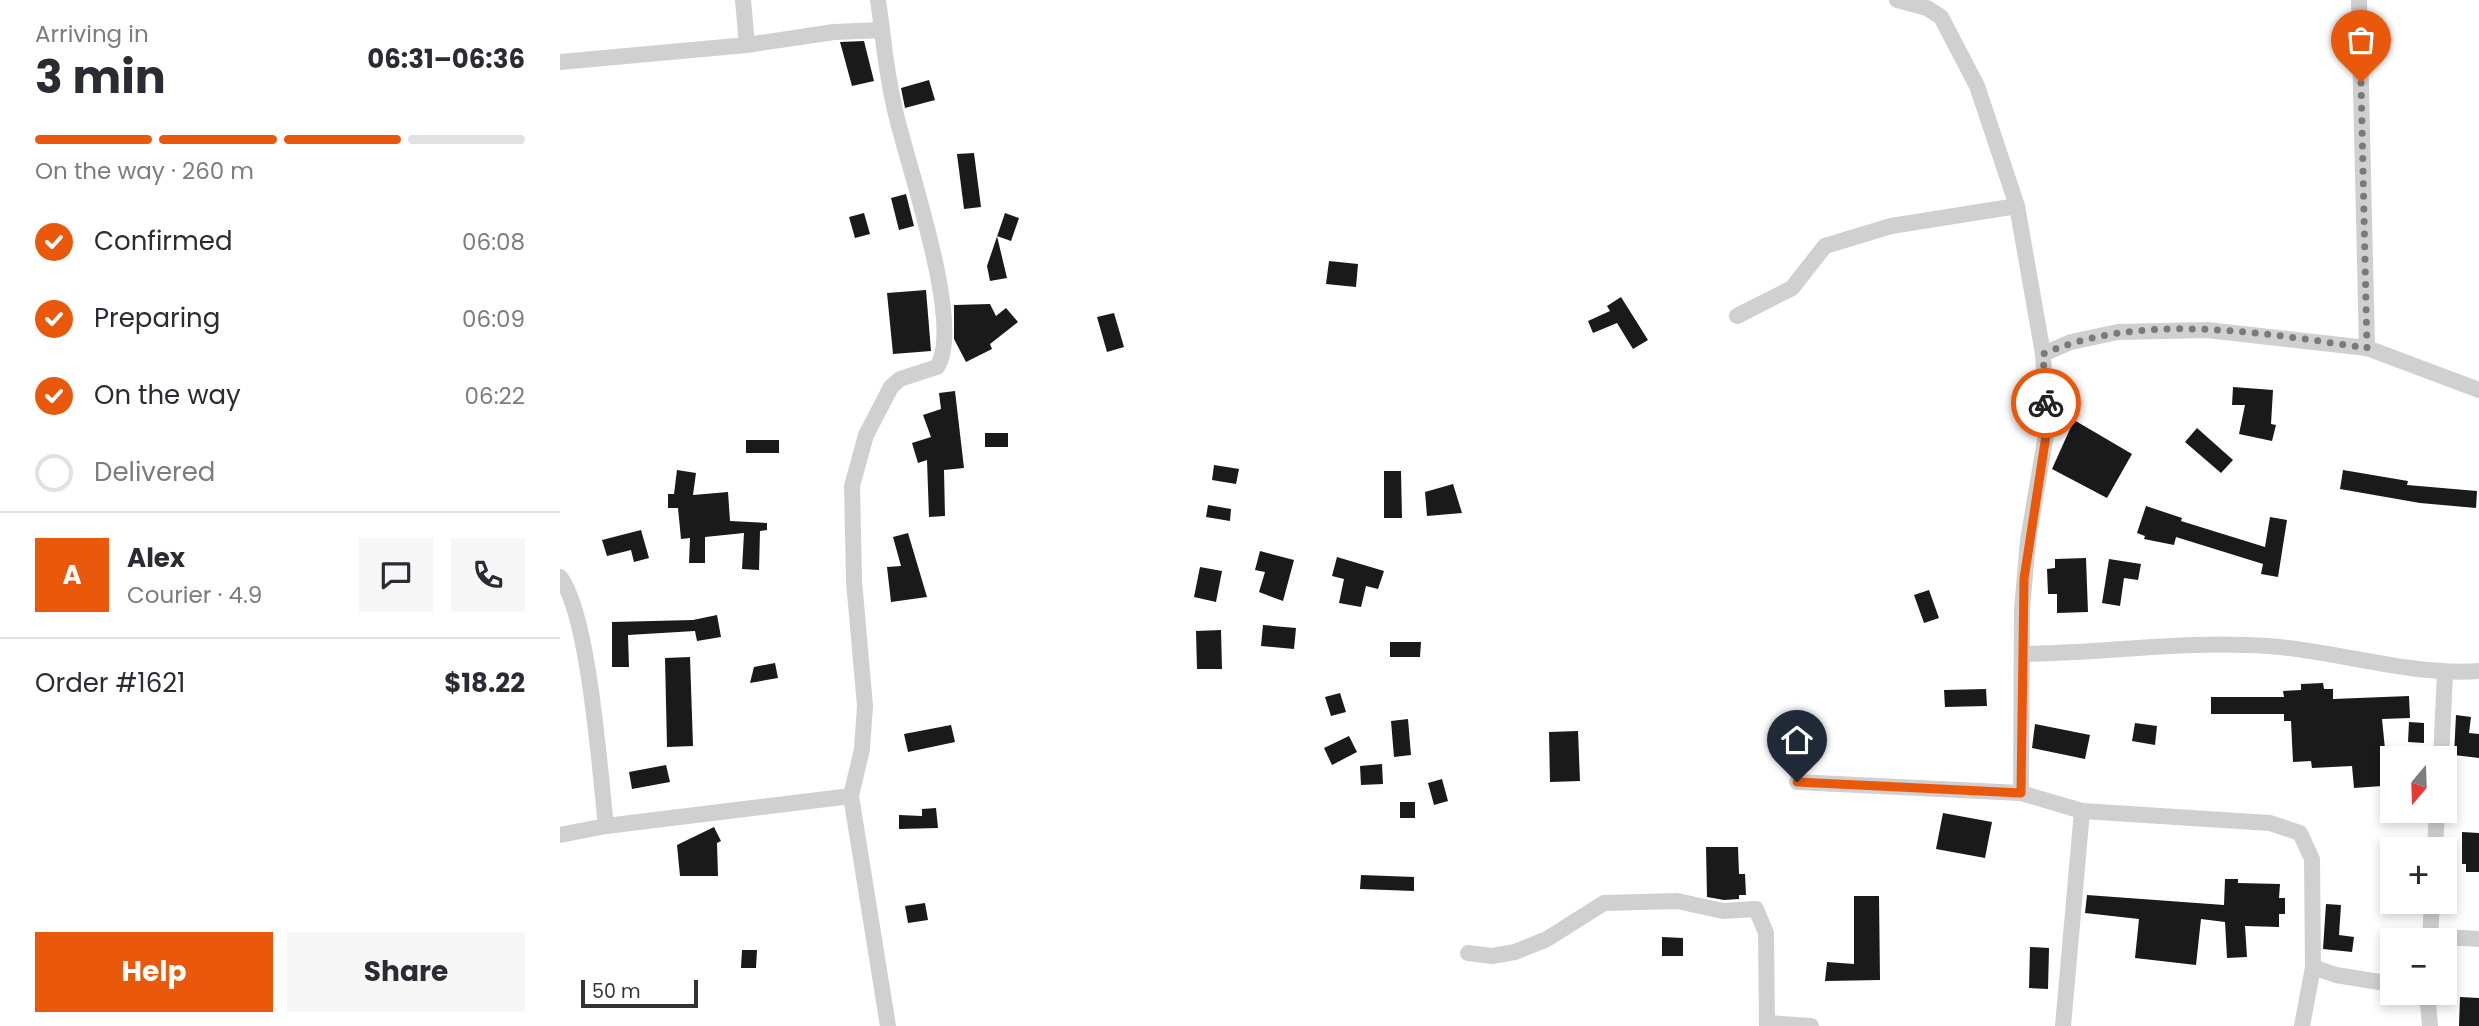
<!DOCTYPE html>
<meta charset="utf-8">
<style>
:root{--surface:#fff;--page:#f7f7f7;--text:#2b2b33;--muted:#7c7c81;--line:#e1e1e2;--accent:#ea580c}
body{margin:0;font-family:Poppins,sans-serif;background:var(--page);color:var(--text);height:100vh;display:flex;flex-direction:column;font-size:26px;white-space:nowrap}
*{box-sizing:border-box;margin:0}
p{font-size:23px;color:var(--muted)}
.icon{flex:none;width:38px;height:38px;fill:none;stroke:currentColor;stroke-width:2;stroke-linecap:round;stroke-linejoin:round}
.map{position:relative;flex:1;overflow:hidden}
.side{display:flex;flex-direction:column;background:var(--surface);width:560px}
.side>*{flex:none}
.needle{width:46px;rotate:199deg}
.tools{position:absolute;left:1820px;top:746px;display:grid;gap:14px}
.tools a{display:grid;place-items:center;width:77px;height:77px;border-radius:0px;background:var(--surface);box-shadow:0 4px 10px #0003;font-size:35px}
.scale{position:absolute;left:21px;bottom:18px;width:117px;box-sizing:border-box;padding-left:7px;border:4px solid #333;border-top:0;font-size:19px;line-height:24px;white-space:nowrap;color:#333;-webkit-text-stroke:5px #fff;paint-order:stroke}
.pin{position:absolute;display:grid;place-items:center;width:60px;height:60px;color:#fff;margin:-72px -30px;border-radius:50% 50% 50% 0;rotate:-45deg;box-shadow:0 0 7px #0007}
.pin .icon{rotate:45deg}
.courier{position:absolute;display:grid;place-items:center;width:70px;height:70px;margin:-35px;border:5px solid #ea580c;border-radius:50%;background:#fff;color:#222;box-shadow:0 2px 9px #0007}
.summary em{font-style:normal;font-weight:700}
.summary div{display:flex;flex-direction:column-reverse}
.summary{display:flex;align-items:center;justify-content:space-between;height:119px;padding:0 35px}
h1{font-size:46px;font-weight:700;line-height:52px}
.bar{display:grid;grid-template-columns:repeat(4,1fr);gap:10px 7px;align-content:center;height:84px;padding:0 35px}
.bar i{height:9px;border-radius:5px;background:var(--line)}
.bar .on{background:var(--accent)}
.bar p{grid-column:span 4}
.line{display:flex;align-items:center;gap:18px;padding:0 35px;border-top:2px solid var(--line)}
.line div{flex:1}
.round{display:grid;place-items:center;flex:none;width:74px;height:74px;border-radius:0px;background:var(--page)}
ol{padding:0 35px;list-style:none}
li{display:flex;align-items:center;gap:21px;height:77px}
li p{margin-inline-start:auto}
li .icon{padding:7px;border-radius:50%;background:var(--accent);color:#fff;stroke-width:4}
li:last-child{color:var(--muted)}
li i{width:38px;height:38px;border:4px solid var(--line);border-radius:50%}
.cta{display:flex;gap:14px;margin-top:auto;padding:14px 35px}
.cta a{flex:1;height:80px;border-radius:0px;background:var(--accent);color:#fff;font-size:28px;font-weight:700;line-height:80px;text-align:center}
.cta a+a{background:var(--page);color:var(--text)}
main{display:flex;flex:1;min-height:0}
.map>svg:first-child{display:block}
</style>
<main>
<section class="side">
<div class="summary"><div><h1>3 min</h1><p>Arriving in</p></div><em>06:31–06:36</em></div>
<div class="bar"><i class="on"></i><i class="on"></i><i class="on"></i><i></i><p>On the way · 260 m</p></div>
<ol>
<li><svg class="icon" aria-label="check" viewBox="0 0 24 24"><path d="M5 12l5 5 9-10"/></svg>Confirmed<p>06:08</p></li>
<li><svg class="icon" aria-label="check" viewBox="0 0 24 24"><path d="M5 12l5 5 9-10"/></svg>Preparing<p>06:09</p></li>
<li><svg class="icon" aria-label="check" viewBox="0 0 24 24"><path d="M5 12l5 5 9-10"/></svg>On the way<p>06:22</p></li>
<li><i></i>Delivered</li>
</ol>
<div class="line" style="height:126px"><b class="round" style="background:var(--accent);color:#fff">A</b><div><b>Alex</b><p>Courier · 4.9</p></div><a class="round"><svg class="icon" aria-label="chat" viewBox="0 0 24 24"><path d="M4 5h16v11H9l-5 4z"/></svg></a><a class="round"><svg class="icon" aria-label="phone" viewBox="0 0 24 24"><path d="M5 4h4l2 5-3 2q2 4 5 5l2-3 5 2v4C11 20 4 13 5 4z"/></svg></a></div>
<div class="line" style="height:91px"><div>Order #1621</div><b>$18.22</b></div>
<div class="cta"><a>Help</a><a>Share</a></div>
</section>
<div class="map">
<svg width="1919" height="1026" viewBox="0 0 1919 1026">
<rect width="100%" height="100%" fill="#fff"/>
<g fill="#1a1a1a">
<path d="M304,41L314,81L292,86L280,42Z"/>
<path d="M369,80L375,100L345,108L341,88Z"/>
<path d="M414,153L421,207L404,209L397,154Z"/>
<path d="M346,194L354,226L339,230L331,198Z"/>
<path d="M304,213L310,234L295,238L289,217Z"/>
<path d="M445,213L459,218L451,241L437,236L447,278L430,281L427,266Z"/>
<path d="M769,261L798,264L796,287L766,284Z"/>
<path d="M366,290L371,351L333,354L327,293Z"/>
<path d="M1061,297L1088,340L1073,349L1057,323L1033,333L1028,321L1050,311L1047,306Z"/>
<path d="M430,304L436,316L446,308L458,322L430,344L432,349L406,362L394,339V305Z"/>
<path d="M554,313L564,347L547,352L537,317Z"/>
<path d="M1673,387L1713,390L1711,424L1716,425L1712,441L1679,434L1685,405H1672Z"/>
<path d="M395,391L404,468L384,470L385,516L369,517L367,460L358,463L352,443L371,437L363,415L381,409L379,393Z"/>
<path d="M1514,420L1572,454L1547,498L1492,469Z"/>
<path d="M1637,428L1673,460L1661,473L1625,442Z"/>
<rect x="425" y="433" width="23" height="14"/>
<rect x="186" y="440" width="33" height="13"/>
<path d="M654,465L679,469L676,484L652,480Z"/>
<path d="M117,470L136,473L133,495L168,492L170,521L207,523V530L200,531L199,570L182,569L184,533L145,537V563H129L130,538L121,539L118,508H108V494H114Z"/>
<path d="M1783,470L1848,481L1847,485L1917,491L1916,508L1860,503L1780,489Z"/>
<path d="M824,471H841L842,518H824Z"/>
<path d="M893,484L902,513L867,516L865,492Z"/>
<path d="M648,505L671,509L670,521L646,517Z"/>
<path d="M1586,506L1622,518L1621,521L1705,547L1710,517L1727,520L1718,577L1701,574L1703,564L1616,537L1614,545L1584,539L1585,536L1577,533Z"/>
<path d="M81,530L89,558L74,562L71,550L47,556L42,540Z"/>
<path d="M348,533L367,597L331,602L327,567L341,566L333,537Z"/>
<path d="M700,551L734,560L723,601L699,592L705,572L695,570Z"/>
<path d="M777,557L824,571L818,589L806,586L801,607L779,603L784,579L772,576Z"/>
<path d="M1526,558L1528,612L1497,613V594H1488L1487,569L1495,568V559Z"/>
<path d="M1549,559L1581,564L1578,580L1564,578L1560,606L1542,603Z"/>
<path d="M640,567L662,571L656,602L634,597Z"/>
<path d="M1369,590L1379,618L1364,623L1354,595Z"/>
<path d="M157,615L161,637L137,641L135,631L68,635L69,667H52V622L133,620Z"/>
<path d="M703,625L736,628L734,649L701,646Z"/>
<path d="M661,630L662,669H637L636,631Z"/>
<path d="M830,642H861L860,657H830Z"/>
<path d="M130,657L133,746L107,747L105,658Z"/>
<path d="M215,663L218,678L190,683L194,667Z"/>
<path d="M1763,683L1764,689H1773V699L1849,696L1850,718L1822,719L1828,779H1821L1822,786L1794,788L1792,766L1752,768L1751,761L1733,762L1731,721H1724V714H1651V697H1724L1723,691L1741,690V684Z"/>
<path d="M1426,689L1427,706L1385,707L1384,690Z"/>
<path d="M780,693L786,712L771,716L765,697Z"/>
<path d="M1896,715L1911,717L1909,733L1919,734V758L1894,755Z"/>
<path d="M848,719L851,755L834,757L831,721Z"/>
<path d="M1849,722L1864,723V743L1848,742Z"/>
<path d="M1575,723L1597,726L1595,745L1572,741Z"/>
<path d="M1475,724L1530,735L1525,759L1472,748Z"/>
<path d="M391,725L395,742L348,752L344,734Z"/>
<path d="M1018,731L1020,781L990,782L989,732Z"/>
<path d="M789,736L797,752L772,765L764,748Z"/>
<path d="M822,764L823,784L801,785L800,766Z"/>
<path d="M106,765L110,782L72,789L69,772Z"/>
<path d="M882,779L888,801L874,805L868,783Z"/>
<rect x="840" y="802" width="15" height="16"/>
<path d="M376,808L378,828L339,829V815L362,816V809Z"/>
<path d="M1383,813L1432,822L1425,858L1376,849Z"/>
<path d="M154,827L161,841L157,843L158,876H120L117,845Z"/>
<path d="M1902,832L1919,833V872H1906V864H1902Z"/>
<path d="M1146,847H1178L1179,874H1185L1186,895H1179V899L1164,900L1147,897Z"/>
<path d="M801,875L854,877V891L800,889Z"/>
<path d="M1665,879H1678V883L1720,884L1719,898H1725V914H1719V927L1685,926L1687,957L1667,958L1665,922L1641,919L1636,965L1575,958L1579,919L1525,913L1527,895L1664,905Z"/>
<path d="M1294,896H1319L1320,980L1265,981L1267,962L1294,964Z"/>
<path d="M365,903L368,920L348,923L345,906Z"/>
<path d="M1766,904L1781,905L1779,935L1794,937L1792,952L1763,949Z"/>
<path d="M1102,937L1123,938V956H1102Z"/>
<path d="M1470,947L1489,948L1488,989L1469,988Z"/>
<path d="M182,950H197L196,968H181Z"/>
<path d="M1900,997L1919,998V1026H1899Z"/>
</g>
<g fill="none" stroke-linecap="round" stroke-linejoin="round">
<g stroke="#d0d0d0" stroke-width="16">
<path d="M183,0L187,45"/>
<path d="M318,0L322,30"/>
<path d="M1337,0L1367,8L1381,17L1417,86L1457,206L1483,354"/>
<path d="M1799,0L1807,348"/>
<path d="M0,62L187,45L274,32L322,30C325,57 329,84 335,110C346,162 405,325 377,367L340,379L331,387L306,435L292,486L294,581L305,706L302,749L291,796L328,1026"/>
<path d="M1177,316L1232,288L1265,246L1331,226L1457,206"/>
<path d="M0,577C29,614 40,773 46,826"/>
<path d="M1463,654C1545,653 1627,640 1708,646C1778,651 1850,676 1919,671"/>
<path d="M1881,758L1885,674"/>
<path d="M1237,782L1461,793L1522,811L1710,823L1740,833L1752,859L1753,967"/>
<path d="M1461,793L1462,609L1468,540L1487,429L1483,354L1511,342L1558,332L1647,330L1807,348L1919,390"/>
<path d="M0,835L46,826L291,796"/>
<path d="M1875,849L1877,810"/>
<path d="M1870,936L1919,939"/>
<path d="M1870,940L1872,901"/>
<path d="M908,953L932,956L955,952L987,939L1044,903L1117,901L1163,911L1196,909L1206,933L1207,1026"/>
<path d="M1867,992L1870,1026"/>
<path d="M1207,1023L1251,1026"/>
<path d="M1503,1026L1522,811"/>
<path d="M1742,1026L1753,967L1776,975L1832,984"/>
</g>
</g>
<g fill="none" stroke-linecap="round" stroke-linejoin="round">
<path stroke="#7a7a7a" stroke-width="7" stroke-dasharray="0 12.6" d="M1486,403L1483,354C1582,311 1702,333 1807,348L1801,82"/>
<path stroke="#ea580c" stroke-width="9" d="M1237,782L1461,793L1464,579L1487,429L1486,403"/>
</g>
</svg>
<div class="tools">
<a><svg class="needle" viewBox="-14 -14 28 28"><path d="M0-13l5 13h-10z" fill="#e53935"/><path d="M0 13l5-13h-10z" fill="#7c7c81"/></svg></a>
<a>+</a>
<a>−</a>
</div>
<div class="scale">50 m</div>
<div class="pin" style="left:1801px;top:82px;background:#ea580c"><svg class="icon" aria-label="bag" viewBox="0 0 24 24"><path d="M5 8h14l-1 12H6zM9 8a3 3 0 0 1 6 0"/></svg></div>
<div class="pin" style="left:1237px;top:782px;background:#1f2937"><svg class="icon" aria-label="home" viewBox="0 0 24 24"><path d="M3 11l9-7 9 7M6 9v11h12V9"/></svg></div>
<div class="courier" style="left:1486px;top:403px"><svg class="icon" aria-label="bike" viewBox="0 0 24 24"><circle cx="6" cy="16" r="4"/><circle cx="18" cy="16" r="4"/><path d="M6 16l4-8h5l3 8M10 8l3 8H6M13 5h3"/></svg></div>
</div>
</main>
